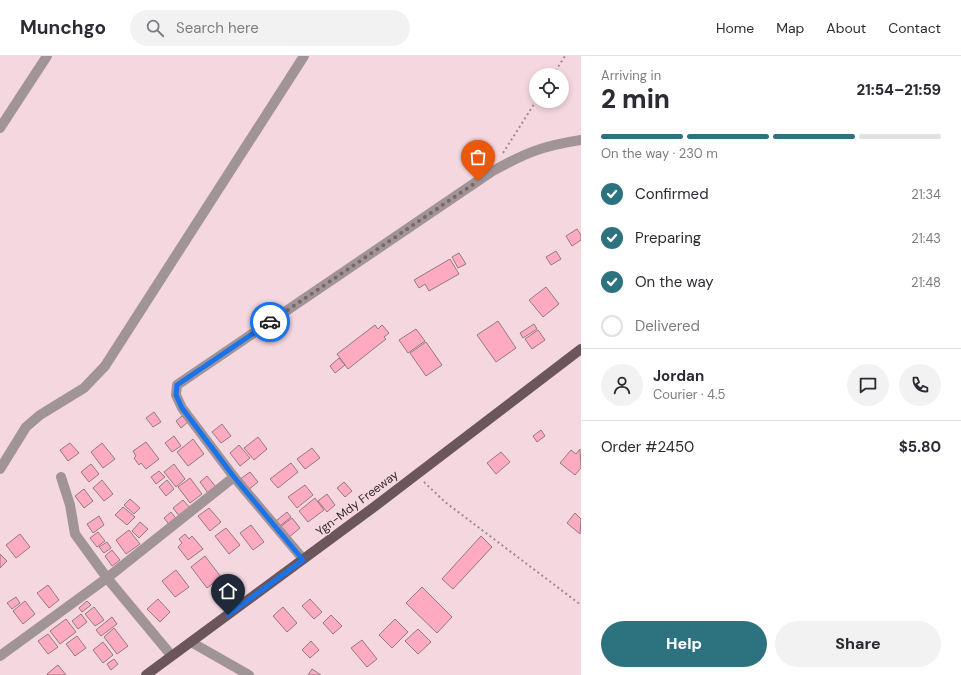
<!DOCTYPE html>
<meta charset="utf-8">
<style>
:root{--surface:#fff;--page:#f2f2f3;--text:#2b2b33;--muted:#7c7c81;--line:#e1e1e2;--accent:#2c727f}
body{margin:0;font-family:"DM Sans",sans-serif;background:var(--page);color:var(--text);height:100vh;display:flex;flex-direction:column;font-size:15px;white-space:nowrap}
*{box-sizing:border-box;margin:0}
p{font-size:13px;color:var(--muted)}
.icon{flex:none;width:22px;height:22px;fill:none;stroke:currentColor;stroke-width:2;stroke-linecap:round;stroke-linejoin:round}
.map{position:relative;flex:1;overflow:hidden}
.details{display:flex;flex-direction:column;background:var(--surface);width:380px}
.details>*{flex:none}
.buttons{position:absolute;left:529px;top:12px;display:grid;gap:8px}
.buttons a{display:grid;place-items:center;width:40px;height:40px;border-radius:50%;background:var(--surface);box-shadow:0 2px 6px #0003;font-size:20px}
.pin{position:absolute;display:grid;place-items:center;width:34px;height:34px;color:#fff;margin:-41px -17px;border-radius:50% 50% 50% 0;rotate:-45deg;box-shadow:0 0 4px #0007}
.pin .icon{rotate:45deg}
.courier{position:absolute;display:grid;place-items:center;width:40px;height:40px;margin:-20px;border:3px solid #1a73e8;border-radius:50%;background:#fff;color:#222;box-shadow:0 1px 5px #0007}
.head em{font-style:normal;font-weight:800}
.head div{display:flex;flex-direction:column-reverse}
.head{display:flex;align-items:center;justify-content:space-between;height:68px;padding:0 20px}
h1{font-size:26px;font-weight:800;line-height:30px}
.bar{display:grid;grid-template-columns:repeat(4,1fr);gap:6px 4px;align-content:center;height:48px;padding:0 20px}
.bar i{height:5px;border-radius:3px;background:var(--line)}
.bar .on{background:var(--accent)}
.bar p{grid-column:span 4}
.line{display:flex;align-items:center;gap:10px;padding:0 20px;border-top:1px solid var(--line)}
.line div{flex:1}
.round{display:grid;place-items:center;flex:none;width:42px;height:42px;border-radius:21px;background:var(--page)}
ol{padding:0 20px;list-style:none}
li{display:flex;align-items:center;gap:12px;height:44px}
li p{margin-inline-start:auto}
li .icon{padding:4px;border-radius:50%;background:var(--accent);color:#fff;stroke-width:4}
li:last-child{color:var(--muted)}
li i{width:22px;height:22px;border:2px solid var(--line);border-radius:50%}
.button{display:flex;gap:8px;margin-top:auto;padding:8px 20px}
.button a{flex:1;height:46px;border-radius:24px;background:var(--accent);color:#fff;font-size:16px;font-weight:800;line-height:46px;text-align:center}
.button a+a{background:var(--page);color:var(--text)}
header{display:flex;align-items:center;gap:24px;box-sizing:border-box;height:56px;padding:0 20px;background:var(--surface);border-bottom:1px solid var(--line)}
header strong{font-size:19px}
nav{display:flex;gap:22px;margin-inline-start:auto;font-size:14px}
.search{width:280px;height:36px;background:var(--page);display:flex;align-items:center;gap:10px;box-sizing:border-box;padding:0 14px;border-radius:22px;color:var(--muted);font-size:15px}
main{display:flex;flex:1;min-height:0}
.map>svg:first-child{display:block}
</style>
<header>
<strong>Munchgo</strong>
<div class="search"><svg class="icon" aria-label="search" viewBox="0 0 24 24"><circle cx="10" cy="10" r="6"/><path d="M15 15l6 6"/></svg>Search here</div>
<nav><a>Home</a><a>Map</a><a>About</a><a>Contact</a></nav>
</header>
<main>
<div class="map">
<svg width="581" height="619" viewBox="0 0 581 619">
<rect width="100%" height="100%" fill="#f5d7df"/>
<g fill="#feaac1" stroke="#947980">
<path d="M577,173L581,179V184L572,190L566,180Z"/>
<path d="M556,195L561,203L551,209L546,201Z"/>
<path d="M459,197L466,208L458,212L452,201Z"/>
<path d="M450,203L459,218L429,235L425,228L419,232L414,224Z"/>
<path d="M546,231L559,248L543,261L529,244Z"/>
<path d="M498,265L516,292L496,306L477,279Z"/>
<path d="M534,268L537,273L523,282L520,277Z"/>
<path d="M375,269L378,273L382,269L389,277L384,281L386,283L348,313L337,298Z"/>
<path d="M416,273L425,285L408,297L399,284Z"/>
<path d="M538,274L545,284L532,293L525,283Z"/>
<path d="M426,286L442,309L426,320L410,297Z"/>
<path d="M339,302L345,309L335,317L330,310Z"/>
<path d="M154,356L161,366L153,371L146,362Z"/>
<path d="M182,360L188,366L181,372L176,365Z"/>
<path d="M222,368L231,380L221,387L212,376Z"/>
<path d="M541,374L545,380L537,386L533,380Z"/>
<path d="M174,380L181,390L172,396L165,387Z"/>
<path d="M258,381L267,393L254,404L244,392Z"/>
<path d="M193,383L204,398L188,410L177,396Z"/>
<path d="M146,386L159,403L146,413L141,407L139,409L134,402L136,400L133,395Z"/>
<path d="M70,387L79,397L68,405L60,394Z"/>
<path d="M102,387L115,403L103,412L91,396Z"/>
<path d="M239,389L250,402L240,410L230,397Z"/>
<path d="M312,392L320,402L305,413L297,403Z"/>
<path d="M580,393L581,412L575,419L560,407L571,394L576,398Z"/>
<path d="M501,396L510,406L496,418L487,407Z"/>
<path d="M291,407L298,416L278,432L270,423Z"/>
<path d="M91,408L99,418L89,426L81,416Z"/>
<path d="M174,408L185,423L176,431L164,416Z"/>
<path d="M159,415L165,421L156,428L151,421Z"/>
<path d="M250,416L258,426L247,435L239,424Z"/>
<path d="M207,420L216,431L208,437L200,426Z"/>
<path d="M190,422L202,438L190,447L178,431Z"/>
<path d="M102,424L113,438L104,445L93,432Z"/>
<path d="M167,424L174,433L166,440L159,431Z"/>
<path d="M344,426L352,435L345,441L337,432Z"/>
<path d="M305,429L313,439L297,452L288,441Z"/>
<path d="M84,433L93,445L84,452L75,440Z"/>
<path d="M327,438L335,449L327,456L318,445Z"/>
<path d="M315,442L324,454L308,466L299,455Z"/>
<path d="M130,443L140,452L134,458L124,449Z"/>
<path d="M183,444L191,453L180,461L173,452Z"/>
<path d="M123,451L135,461L127,469L115,459Z"/>
<path d="M209,452L221,466L210,475L198,460Z"/>
<path d="M171,456L178,465L171,471L164,462Z"/>
<path d="M287,456L291,461L280,470L276,465Z"/>
<path d="M575,457L581,463L580,478L567,467Z"/>
<path d="M99,460L104,469L93,477L87,468Z"/>
<path d="M292,462L300,472L288,482L280,471Z"/>
<path d="M140,466L148,473L139,482L132,475Z"/>
<path d="M251,469L264,486L253,494L240,477Z"/>
<path d="M226,472L240,489L229,498L215,480Z"/>
<path d="M129,474L140,488L126,498L116,484Z"/>
<path d="M98,476L105,485L97,491L90,482Z"/>
<path d="M20,478L30,491L16,502L6,489Z"/>
<path d="M185,478L189,483L192,480L203,493L188,504L178,491L182,487L179,483Z"/>
<path d="M481,480L492,491L453,533L442,523Z"/>
<path d="M107,486L111,492L104,497L99,491Z"/>
<path d="M112,494L120,504L112,510L105,500Z"/>
<path d="M0,498L7,505L0,512Z"/>
<path d="M205,500L221,521L207,532L191,511Z"/>
<path d="M176,514L189,531L175,541L162,525Z"/>
<path d="M48,529L59,544L49,552L37,537Z"/>
<path d="M422,531L452,561L437,577L406,547Z"/>
<path d="M16,541L20,547L12,553L7,547Z"/>
<path d="M158,543L170,556L160,566L147,553Z"/>
<path d="M310,543L322,556L314,563L302,550Z"/>
<path d="M25,545L35,558L23,568L13,555Z"/>
<path d="M87,545L91,549L82,556L79,552Z"/>
<path d="M94,551L104,564L95,570L85,558Z"/>
<path d="M283,551L297,567L287,576L273,560Z"/>
<path d="M81,558L87,566L78,573L72,565Z"/>
<path d="M331,559L342,570L333,578L323,567Z"/>
<path d="M112,561L117,568L101,580L96,574Z"/>
<path d="M66,563L76,576L60,588L50,575Z"/>
<path d="M395,563L408,576L392,592L379,579Z"/>
<path d="M114,572L128,590L117,598L104,581Z"/>
<path d="M418,573L431,586L418,598L405,585Z"/>
<path d="M48,578L58,591L48,598L38,585Z"/>
<path d="M77,580L86,592L75,600L66,588Z"/>
<path d="M362,584L377,603L367,611L351,592Z"/>
<path d="M311,585L319,594L310,602L302,594Z"/>
<path d="M103,586L113,599L103,607L93,594Z"/>
<path d="M114,603L118,608L111,614L107,608Z"/>
<path d="M58,609L66,619H48L47,618Z"/>
<path d="M312,613L321,619H308Z"/>
</g>
<g fill="none" stroke-linecap="round" stroke-linejoin="round">
<g stroke="#9f8a90" stroke-width="2" stroke-dasharray="2 3" stroke-linecap="butt">
<path d="M553,19L565,0"/>
<path d="M503,97L536,45"/>
<path d="M424,426L445,446L581,549"/>
</g>
<g stroke="#a19497" stroke-width="10">
<path d="M0,72L47,0"/>
<path d="M0,413L26,371L40,359L84,332L105,310L304,0"/>
<path d="M61,421L70,449L75,478L107,522L171,599"/>
<path d="M303,503L234,421L182,352L176,339L177,329L491,116C525,97 542,90 581,84"/>
<path d="M191,586L249,619"/>
<path d="M0,600L107,522L234,421"/>
</g>
<path stroke="#6b565b" stroke-width="10" d="M146,619L374,451L581,293"/>
</g>
<g fill="none" stroke-linecap="round" stroke-linejoin="round">
<path stroke="#79676c" stroke-width="4" stroke-dasharray="0 7.2" d="M270,266L478,125"/>
<path stroke="#1a73e8" stroke-width="5" d="M228,559L303,504L234,421L182,352L176,339L177,329L270,266"/>
</g>
<g text-anchor="middle" stroke-width="3" stroke-linejoin="round" paint-order="stroke">
<g font-size="12" fill="#362b2e" stroke="#f5d7df">
<text transform="translate(357 447) rotate(-37)" y="4">Ygn-Mdy Freeway</text>
</g>
</g>
</svg>
<div class="buttons">
<a><svg class="icon" aria-label="locate" viewBox="0 0 24 24"><circle cx="12" cy="12" r="6"/><path d="M12 2v4M12 18v4M2 12h4M18 12h4"/></svg></a>
</div>
<div class="pin" style="left:478px;top:125px;background:#ea580c"><svg class="icon" aria-label="bag" viewBox="0 0 24 24"><path d="M5 8h14l-1 12H6zM9 8a3 3 0 0 1 6 0"/></svg></div>
<div class="pin" style="left:228px;top:559px;background:#1f2937"><svg class="icon" aria-label="home" viewBox="0 0 24 24"><path d="M3 11l9-7 9 7M6 9v11h12V9"/></svg></div>
<div class="courier" style="left:270px;top:266px"><svg class="icon" aria-label="car" viewBox="0 0 24 24"><path d="M5 17H2v-5l4-1 3-4h7l3 4 3 1v5h-3M9 17h6M6 11h13"/><circle cx="7" cy="17" r="2"/><circle cx="17" cy="17" r="2"/></svg></div>
</div>
<section class="details">
<div class="head"><div><h1>2 min</h1><p>Arriving in</p></div><em>21:54–21:59</em></div>
<div class="bar"><i class="on"></i><i class="on"></i><i class="on"></i><i></i><p>On the way · 230 m</p></div>
<ol>
<li><svg class="icon" aria-label="check" viewBox="0 0 24 24"><path d="M5 12l5 5 9-10"/></svg>Confirmed<p>21:34</p></li>
<li><svg class="icon" aria-label="check" viewBox="0 0 24 24"><path d="M5 12l5 5 9-10"/></svg>Preparing<p>21:43</p></li>
<li><svg class="icon" aria-label="check" viewBox="0 0 24 24"><path d="M5 12l5 5 9-10"/></svg>On the way<p>21:48</p></li>
<li><i></i>Delivered</li>
</ol>
<div class="line" style="height:72px"><a class="round"><svg class="icon" aria-label="person" viewBox="0 0 24 24"><circle cx="12" cy="8" r="4"/><path d="M4 21q1-7 8-7t8 7"/></svg></a><div><b>Jordan</b><p>Courier · 4.5</p></div><a class="round"><svg class="icon" aria-label="chat" viewBox="0 0 24 24"><path d="M4 5h16v11H9l-5 4z"/></svg></a><a class="round"><svg class="icon" aria-label="phone" viewBox="0 0 24 24"><path d="M5 4h4l2 5-3 2q2 4 5 5l2-3 5 2v4C11 20 4 13 5 4z"/></svg></a></div>
<div class="line" style="height:52px"><div>Order #2450</div><b>$5.80</b></div>
<div class="button"><a>Help</a><a>Share</a></div>
</section>
</main>
